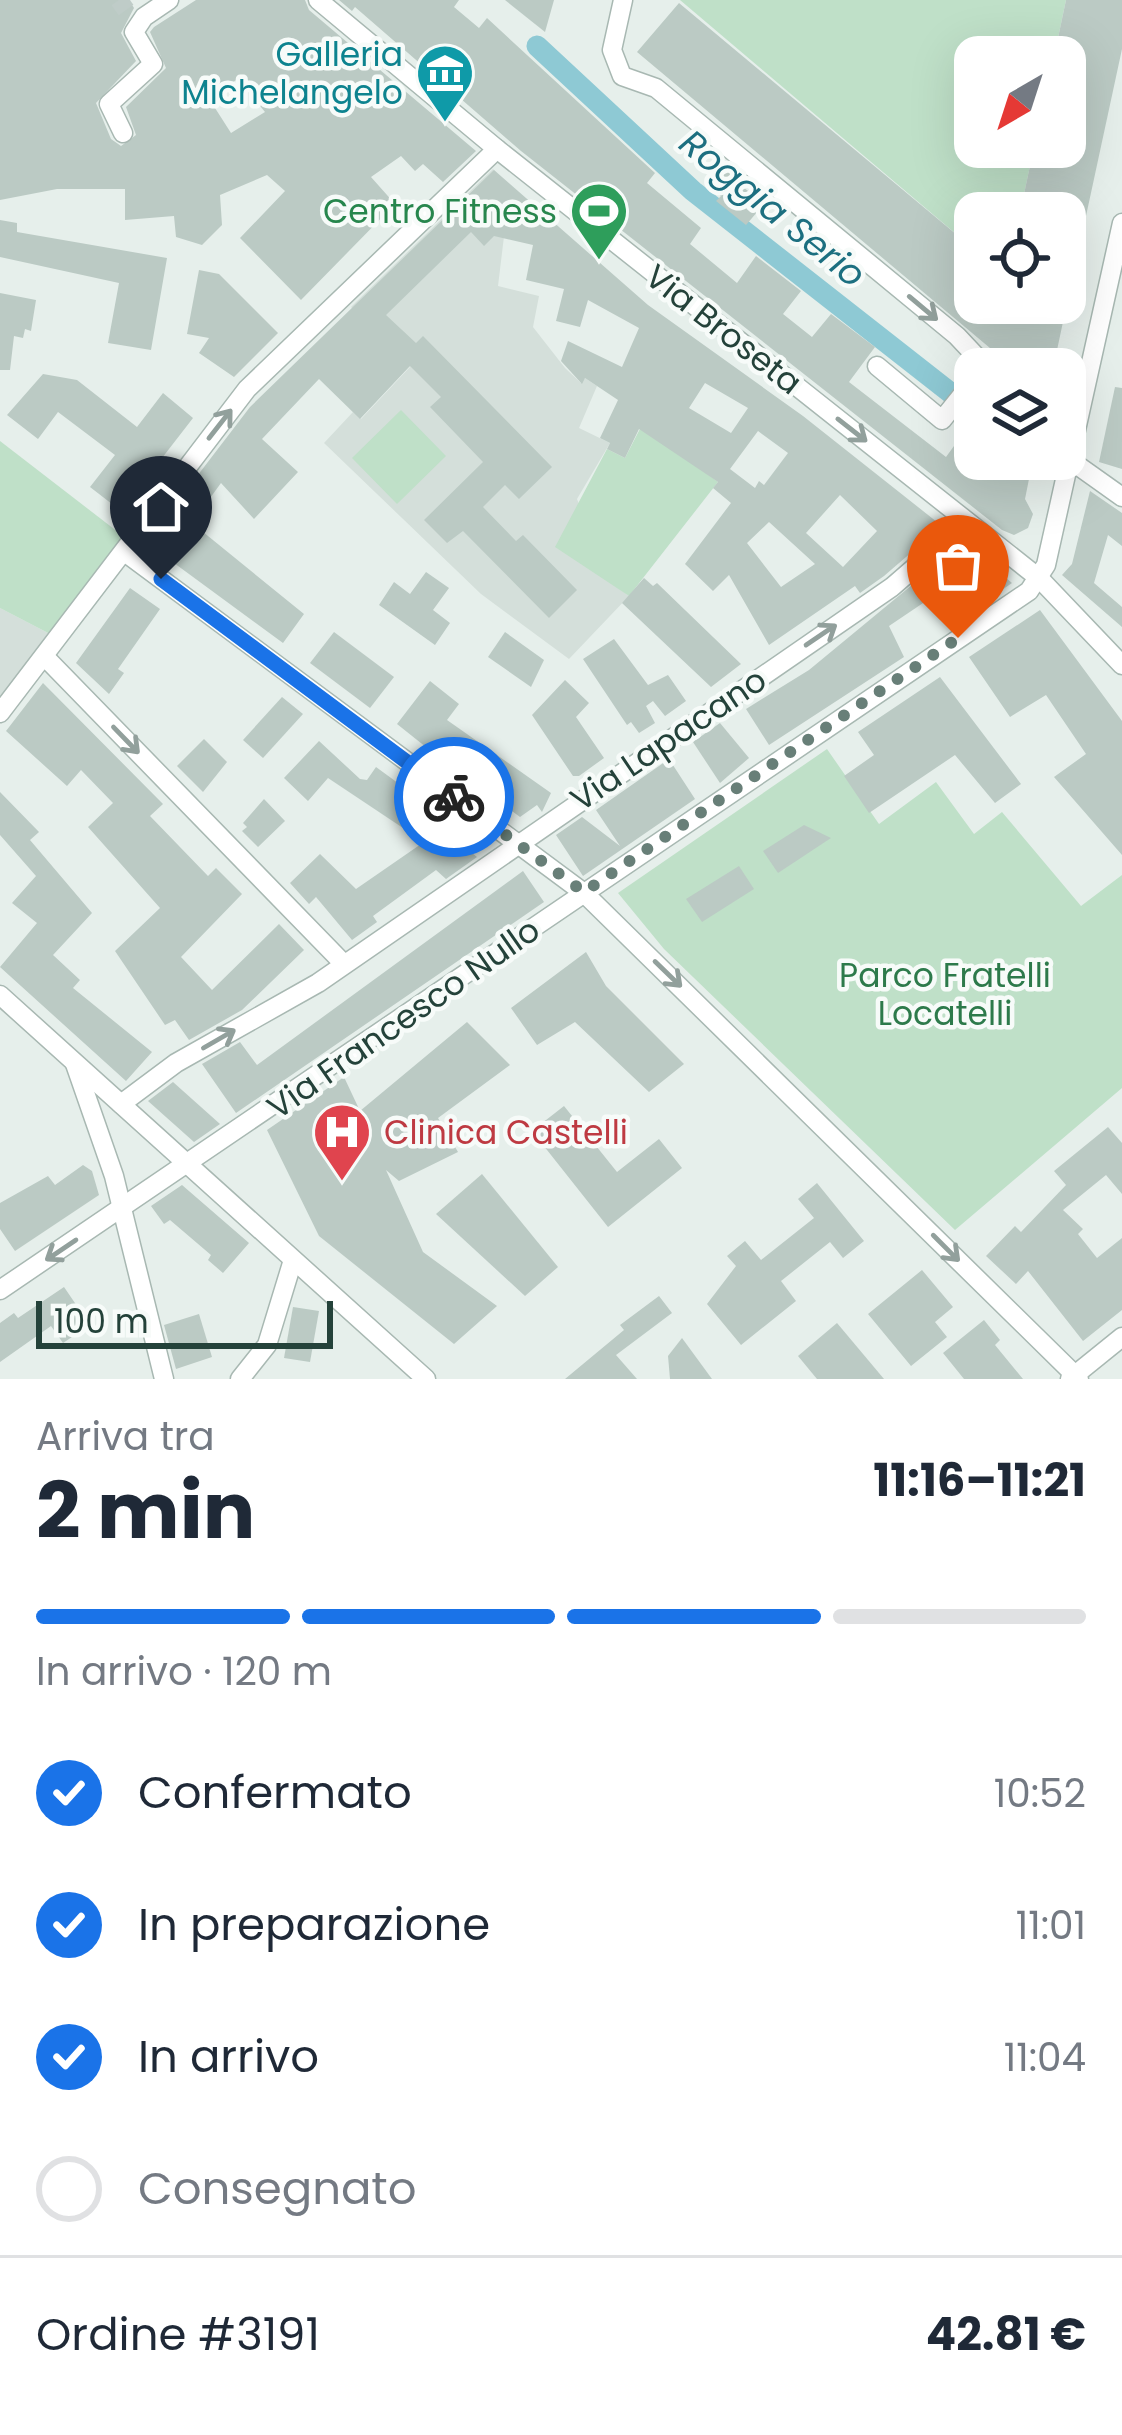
<!DOCTYPE html>
<html lang="it">
<meta charset="utf-8">
<style>
:root{--surface:#fff;--page:#f6f6f7;--text:#1f2937;--muted:#747a83;--line:#e0e1e3;--accent:#1a73e8}
body{margin:0;font-family:Poppins,sans-serif;background:var(--page);color:var(--text);height:100vh;display:flex;flex-direction:column;font-size:45px;white-space:nowrap}
*{box-sizing:border-box;margin:0}
p{font-size:39px;color:var(--muted)}
.icon{flex:none;width:66px;height:66px;fill:none;stroke:currentColor;stroke-width:2;stroke-linecap:round;stroke-linejoin:round}
.map{position:relative;height:1379px;overflow:hidden}
.side{display:flex;flex-direction:column;background:var(--surface);flex:1}
.side>*{flex:none}
.needle{width:78px;rotate:219deg}
.fabs{position:absolute;left:954px;top:36px;display:grid;gap:24px}
.fabs a{display:grid;place-items:center;width:132px;height:132px;border-radius:24px;background:var(--surface);box-shadow:0 12px 48px #0002;font-size:60px}
.scale{position:absolute;left:36px;bottom:30px;width:297px;box-sizing:border-box;padding-left:12px;border:6px solid #24423a;border-top:0;font-size:33px;line-height:42px;white-space:nowrap;color:#24423a;-webkit-text-stroke:9px #f7fbf9;paint-order:stroke}
.pin{position:absolute;display:grid;place-items:center;width:102px;height:102px;color:#fff;margin:-123px -51px;border-radius:50% 50% 50% 0;rotate:-45deg;box-shadow:0 0 12px #0007}
.pin .icon{rotate:45deg}
.courier{position:absolute;display:grid;place-items:center;width:120px;height:120px;margin:-60px;border:9px solid #1a73e8;border-radius:50%;background:#fff;color:#222;box-shadow:0 3px 15px #0007}
.overview em{font-style:normal;font-weight:700}
.overview div{display:flex;flex-direction:column-reverse}
.overview{display:flex;align-items:center;justify-content:space-between;height:204px;padding:0 36px}
h1{font-size:78px;font-weight:700;line-height:90px}
.bar{display:grid;grid-template-columns:repeat(4,1fr);gap:18px 12px;align-content:center;height:144px;padding:0 36px}
.bar i{height:15px;border-radius:9px;background:var(--line)}
.bar .on{background:var(--accent)}
.bar p{grid-column:span 4}
.line{display:flex;align-items:center;gap:30px;padding:0 36px;border-top:3px solid var(--line)}
.line div{flex:1}
ol{padding:0 36px;list-style:none}
li{display:flex;align-items:center;gap:36px;height:132px}
li p{margin-inline-start:auto}
li .icon{padding:12px;border-radius:50%;background:var(--accent);color:#fff;stroke-width:4}
li:last-child{color:var(--muted)}
li i{width:66px;height:66px;border:6px solid var(--line);border-radius:50%}
.map>svg:first-child{display:block}
</style>
<div class="map">
<svg width="1122" height="1379" viewBox="0 0 1122 1379">
<rect width="100%" height="100%" fill="#e6efeb"/>
<g fill="#d4dfda">
<path d="M493,169L510,187L498,286L539,296L533,327L565,368L581,383L585,378L597,386L579,428L610,443L577,499L610,582L629,596L569,659L481,594L324,443L353,412L361,419L410,367L351,307Z"/>
<path d="M0,608L52,635L0,700Z"/>
</g>
<g fill="#bfe0c8">
<path d="M680,0H1066L1054,57H975V147H1034L1020,213H975V250Z"/>
<path d="M401,410L446,456L397,504L352,458Z"/>
<path d="M642,425L718,482L629,596L555,547L607,449L625,458Z"/>
<path d="M0,441L127,539L52,635L0,608Z"/>
<path d="M827,749L879,824L936,782L974,834L1002,812L1081,906L1122,875V1088L955,1230L664,949L618,893Z"/>
</g>
<g fill="none" stroke-linecap="round" stroke-linejoin="round">
<path stroke="#8ec9d4" stroke-width="21" d="M537,46L693,191L975,412"/>
</g>
<g fill="#bbcac4" fill-rule="evenodd">
<path d="M0,0H129L134,8L121,33L136,61L96,103L111,139L121,146L136,135L126,107L166,68L150,32L154,27L196,0H305L309,10L476,151L443,182L423,164L415,171L401,156L371,177L395,204L301,300L240,238L285,191L267,175L220,195L222,225L202,245L176,237L174,216L125,220V189H57L0,200ZM238,79L265,112L231,133L208,97Z"/>
<path d="M339,0H459L454,7L479,28L487,18L655,173L647,183L701,228L690,244L737,283L756,256L801,291L783,314L812,337L831,314L875,347L849,382L946,457L975,417V459H1011L1030,474L1025,499L1033,514L1028,528L1014,535L1002,530L521,151L355,7L352,11Z"/>
<path d="M505,0H554L545,32Z"/>
<path d="M1066,0H1122V49L1072,281L1065,280V213H1020L1034,147H1065V57H1054Z"/>
<path d="M679,3L975,250V303H1067L1053,369H1015L637,52Z"/>
<path d="M725,163L741,176L737,182L764,204L746,225L716,201L721,196L708,185Z"/>
<path d="M494,170L648,305L803,416L942,526L884,576L860,593L855,586L769,645L729,575L713,591L685,564L731,503L713,488L718,482L639,429L625,458L607,449L610,443L600,438L618,400L585,378L582,384L561,361L568,341L622,367L639,328L588,300L580,327L556,321L564,289L526,280L533,245L494,236L484,246L471,232L386,315L416,343L423,336L552,467L519,499L505,485L483,507L516,541L523,535L577,590L549,618L463,531L447,543L424,520L483,462L430,407L441,397L410,366L360,419L319,379L262,439L298,472L254,519L221,483L192,523L304,614L283,643L174,563L170,568L142,548L250,407ZM705,383L748,408L731,433L689,408ZM758,431L788,453L764,485L759,481L755,488L730,469ZM840,495L877,531L843,567L806,533ZM769,522L815,564L781,587L747,543Z"/>
<path d="M0,220L17,223V232L167,258L151,350L108,343L119,283L0,257Z"/>
<path d="M199,270L219,274L278,333L234,377L199,353L209,338L187,334Z"/>
<path d="M0,293L36,300L31,331L25,329L23,338L14,336L10,370H0Z"/>
<path d="M43,374L77,380L137,427L163,393L193,418L121,511L90,487L115,455L58,412L38,439L7,415Z"/>
<path d="M1115,387L1122,388V469L1099,462Z"/>
<path d="M1090,491L1122,513V546L1108,535L1094,583L1122,607V627L1062,575L1072,564Z"/>
<path d="M964,542L1012,583L951,625L932,597L889,626L904,657L769,745L746,709L809,670Z"/>
<path d="M426,572L449,588L433,610L450,623L435,645L379,605L394,582L410,594Z"/>
<path d="M644,578L653,586L657,583L741,664L711,687L622,603Z"/>
<path d="M130,588L160,609L118,669L124,673L109,694L76,663Z"/>
<path d="M1040,610L1122,721V855L1054,777L1086,754L1046,695L1010,717L969,657Z"/>
<path d="M334,632L394,677L370,708L310,663Z"/>
<path d="M505,632L544,660L531,687L488,657Z"/>
<path d="M614,639L648,685L668,675L686,701L665,716L653,701L646,706L655,723L639,733L631,722L627,725L583,659Z"/>
<path d="M940,677L1021,784L995,803L955,755L869,813L844,776L874,755L858,732Z"/>
<path d="M565,680L589,703L576,717L604,758L579,776H573L532,715Z"/>
<path d="M430,681L459,704L447,720L551,793L542,812L537,805L520,817L491,795L499,785L474,768L466,779L397,724Z"/>
<path d="M43,683L163,804L150,816L208,876L216,868L242,894L181,957L197,974L212,990L279,924L304,950L242,1010L189,1040L175,1020L165,1025L115,951L160,908L88,827L113,803L81,770L67,786L6,731Z"/>
<path d="M282,697L303,714L263,758L243,740Z"/>
<path d="M720,723L749,758L720,783L693,742Z"/>
<path d="M204,739L227,762L203,792L177,766Z"/>
<path d="M319,741L360,779L367,780L376,767L402,786L397,793L422,810L427,804L473,839L466,848L477,857L446,879L436,870L373,916L377,922L352,940L316,897L309,904L290,883L320,854L356,889L424,842L328,778L308,801L284,778Z"/>
<path d="M669,759L695,799L583,876L556,835L582,817L620,846L596,810Z"/>
<path d="M0,792L39,832L30,840L92,913L53,955L80,980L73,988L152,1052L126,1081L0,967L37,923L12,903L36,876L0,835Z"/>
<path d="M264,799L285,821L258,847L242,831L247,827L243,823Z"/>
<path d="M804,825L831,838L778,873L763,851Z"/>
<path d="M739,866L754,889L702,922L686,899Z"/>
<path d="M523,871L544,902L236,1113L202,1064L240,1042L257,1065Z"/>
<path d="M586,952L606,986L684,1064L649,1092L575,1022L537,1045L511,1008Z"/>
<path d="M467,1022L510,1065L438,1118L458,1152L399,1181L386,1170L423,1252L497,1306L454,1344L319,1236L267,1130L344,1077L360,1111Z"/>
<path d="M173,1082L220,1124L194,1142L148,1101Z"/>
<path d="M564,1106L617,1172L659,1139L682,1168L608,1227L532,1131Z"/>
<path d="M1108,1127L1122,1143V1194L1106,1175L1063,1210L1083,1229L1078,1234L1097,1258L1122,1238V1310L1083,1341L1028,1271L1016,1284L986,1256L1015,1226L1021,1232L1066,1185L1054,1171Z"/>
<path d="M83,1165L92,1171L99,1195L15,1251L0,1229V1203L48,1176L55,1185Z"/>
<path d="M482,1174L558,1267L525,1296L436,1214Z"/>
<path d="M817,1183L864,1241L843,1258L830,1242L781,1281L796,1301L741,1345L707,1304L736,1266L727,1256L745,1241L761,1260L814,1218L798,1199Z"/>
<path d="M182,1185L249,1243L223,1273L208,1260L211,1255L170,1220L164,1224L151,1206Z"/>
<path d="M922,1270L953,1307L935,1322L947,1337L911,1366L868,1314Z"/>
<path d="M64,1287L90,1325L63,1343L51,1326L0,1362V1323L14,1313L18,1318Z"/>
<path d="M659,1296L672,1313L616,1355L637,1379H565L624,1330L620,1325Z"/>
<path d="M293,1307L319,1311L310,1362L284,1358Z"/>
<path d="M199,1314L212,1357L176,1369L164,1325Z"/>
<path d="M984,1320L1000,1340L995,1345L1023,1379H964L943,1353Z"/>
<path d="M837,1323L884,1379H817L798,1356Z"/>
<path d="M682,1338L712,1379H670L668,1356Z"/>
</g>
<g fill="none" stroke-linecap="round" stroke-linejoin="round">
<path stroke="#bfccc8" stroke-width="18" stroke-dasharray="18 9" stroke-linecap="butt" d="M119,0L126,10"/>
<g stroke="#a8b8b2" stroke-width="21">
<g id="minor">
<path d="M318,0L497,149L1040,579L1122,665"/>
<path d="M623,0L612,50L622,76L656,88L957,336L988,369"/>
<path d="M123,133L109,104L153,64L134,32L144,17L169,0"/>
<path d="M877,366L942,420L975,379"/>
<path d="M1070,460L1122,497"/>
<path d="M126,553L584,893L1079,1379"/>
<path d="M45,657L343,963"/>
<path d="M0,713L247,389L497,149"/>
<path d="M0,995L426,1379"/>
<path d="M75,1064L114,1176L164,1379"/>
<path d="M121,1104L176,1063L318,983L892,587L967,522"/>
<path d="M0,1290L1029,591L1046,565L1122,223"/>
<path d="M240,1379L267,1345L293,1260"/>
<path d="M1070,1379L1122,1337"/>
</g>
</g>
<use href="#minor" stroke="#fff" stroke-width="18"/>
</g>
<defs><path id="oneway-shaft" d="M-6 0H5M1.5-3L5.5 0L1.5 3" fill="none" stroke-width="1.6" stroke-linecap="round" stroke-linejoin="round" transform="scale(3)"/></defs>
<g stroke="#92a09c">
<use href="#oneway-shaft" transform="translate(923 308) rotate(40)"/>
<use href="#oneway-shaft" transform="translate(220 424) rotate(-52)"/>
<use href="#oneway-shaft" transform="translate(852 430) rotate(38)"/>
<use href="#oneway-shaft" transform="translate(821 635) rotate(-34)"/>
<use href="#oneway-shaft" transform="translate(126 740) rotate(46)"/>
<use href="#oneway-shaft" transform="translate(668 974) rotate(44)"/>
<use href="#oneway-shaft" transform="translate(219 1039) rotate(-30)"/>
<use href="#oneway-shaft" transform="translate(946 1248) rotate(45)"/>
<use href="#oneway-shaft" transform="translate(61 1250) rotate(146)"/>
</g>
<g fill="none" stroke-linecap="round" stroke-linejoin="round">
<path stroke="#687f78" stroke-width="12" stroke-dasharray="0 21.6" d="M454,797L584,892L958,638"/>
<path stroke="#1a73e8" stroke-width="15" d="M161,579L454,797"/>
</g>
<defs>
<g id="museum-pin" transform="scale(3)"><path d="M0 17L-7.5 6A9.5 9.5 0 1 1 7.5 6Z" fill="#0f9aa8" stroke="#f7fbf9"/><path d="M0-6L6-3V-2H-6V-3ZM-5-1h2V3h-2ZM-1-1h2V3h-2ZM3-1h2V3H3ZM-6 4H6V6H-6Z" fill="#fff"/></g>
<g id="stadium-pin" transform="scale(3)"><path d="M0 17L-7.5 6A9.5 9.5 0 1 1 7.5 6Z" fill="#2e9e5b" stroke="#f7fbf9"/><path d="M0-5a6.5 5 0 1 0 0 10a6.5 5 0 1 0 0-10ZM-3.5-1.8h7v3.6h-7Z" fill="#fff"/></g>
<g id="hospital-pin" transform="scale(3)"><path d="M0 17L-7.5 6A9.5 9.5 0 1 1 7.5 6Z" fill="#e0444e" stroke="#f7fbf9"/><path d="M-5-5h3v3.5h4V-5h3V5h-3V1.5h-4V5h-3Z" fill="#fff"/></g>
</defs>
<g fill-rule="evenodd">
<use href="#museum-pin" x="445" y="73"/>
<use href="#stadium-pin" x="599" y="211"/>
<use href="#hospital-pin" x="342" y="1132"/>
</g>
<g text-anchor="middle" stroke-width="9" stroke-linejoin="round" paint-order="stroke">
<g font-size="33" fill="#0d838f" stroke="#f7fbf9" text-anchor="end">
<text x="403" y="66">Galleria<tspan x="403" dy="38">Michelangelo</tspan></text>
</g>
<g font-size="33" fill="#27864d" stroke="#f7fbf9" text-anchor="end">
<text x="557" y="223">Centro Fitness</text>
</g>
<g font-size="33" fill="#24423a" stroke="#f7fbf9">
<text transform="translate(724 329) rotate(38)" y="12">Via Broseta</text>
<text transform="translate(668 739) rotate(-34)" y="12">Via Lapacano</text>
<text transform="translate(403 1018) rotate(-35)" y="12">Via Francesco Nullo</text>
</g>
<g font-size="33" fill="#2d7a4b" stroke="#f7fbf9">
<text x="945" y="987">Parco Fratelli<tspan x="945" dy="38">Locatelli</tspan></text>
</g>
<g font-size="33" fill="#be3a42" stroke="#f7fbf9" text-anchor="start">
<text x="384" y="1144">Clinica Castelli</text>
</g>
<g font-size="36" font-style="italic" fill="#1c6f80" stroke="#f7fbf9">
<text transform="translate(773 208) rotate(39)" y="13">Roggia Serio</text>
</g>
</g>
</svg>
<div class="fabs">
<a><svg class="needle" viewBox="-14 -14 28 28"><path d="M0-13l5 13h-10z" fill="#e53935"/><path d="M0 13l5-13h-10z" fill="#747a83"/></svg></a>
<a><svg class="icon" aria-label="locate" viewBox="0 0 24 24"><circle cx="12" cy="12" r="6"/><path d="M12 2v4M12 18v4M2 12h4M18 12h4"/></svg></a>
<a><svg class="icon" aria-label="layers" viewBox="0 0 24 24"><path d="M12 4l9 5-9 5-9-5zM3 14l9 5 9-5"/></svg></a>
</div>
<div class="scale">100 m</div>
<div class="pin" style="left:958px;top:638px;background:#ea580c"><svg class="icon" aria-label="bag" viewBox="0 0 24 24"><path d="M5 8h14l-1 12H6zM9 8a3 3 0 0 1 6 0"/></svg></div>
<div class="pin" style="left:161px;top:579px;background:#1f2937"><svg class="icon" aria-label="home" viewBox="0 0 24 24"><path d="M3 11l9-7 9 7M6 9v11h12V9"/></svg></div>
<div class="courier" style="left:454px;top:797px"><svg class="icon" aria-label="bike" viewBox="0 0 24 24"><circle cx="6" cy="16" r="4"/><circle cx="18" cy="16" r="4"/><path d="M6 16l4-8h5l3 8M10 8l3 8H6M13 5h3"/></svg></div>
</div>
<section class="side">
<div class="overview"><div><h1>2 min</h1><p>Arriva tra</p></div><em>11:16–11:21</em></div>
<div class="bar"><i class="on"></i><i class="on"></i><i class="on"></i><i></i><p>In arrivo · 120 m</p></div>
<ol>
<li><svg class="icon" aria-label="check" viewBox="0 0 24 24"><path d="M5 12l5 5 9-10"/></svg>Confermato<p>10:52</p></li>
<li><svg class="icon" aria-label="check" viewBox="0 0 24 24"><path d="M5 12l5 5 9-10"/></svg>In preparazione<p>11:01</p></li>
<li><svg class="icon" aria-label="check" viewBox="0 0 24 24"><path d="M5 12l5 5 9-10"/></svg>In arrivo<p>11:04</p></li>
<li><i></i>Consegnato</li>
</ol>
<div class="line" style="height:156px"><div>Ordine #3191</div><b>42.81 €</b></div>
</section>
